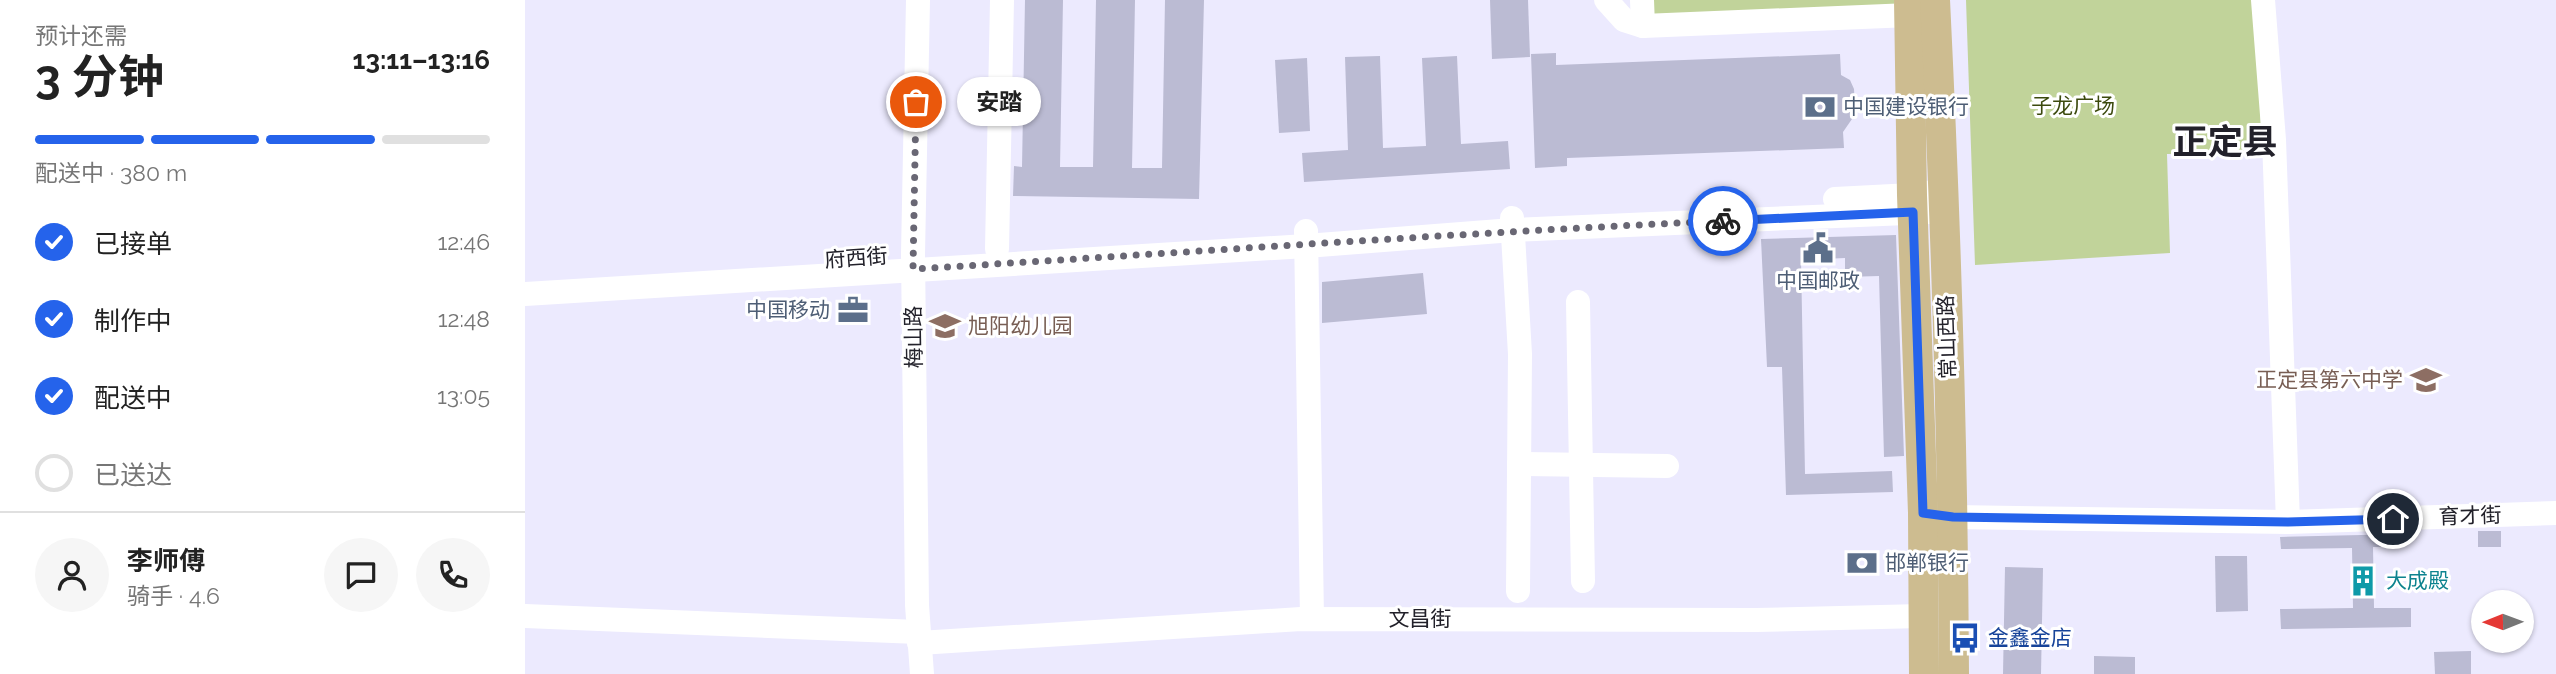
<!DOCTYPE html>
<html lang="zh">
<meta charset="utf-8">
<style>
:root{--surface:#fff;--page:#f6f6f6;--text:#222;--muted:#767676;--line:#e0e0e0;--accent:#2563eb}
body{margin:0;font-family:Raleway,"Noto Sans SC",sans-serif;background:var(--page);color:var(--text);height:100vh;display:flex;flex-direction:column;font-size:26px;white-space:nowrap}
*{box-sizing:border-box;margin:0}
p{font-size:23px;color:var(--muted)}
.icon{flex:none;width:38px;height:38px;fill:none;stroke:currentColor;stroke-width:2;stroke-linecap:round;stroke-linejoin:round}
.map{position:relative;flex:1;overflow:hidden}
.side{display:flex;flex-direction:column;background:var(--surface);width:525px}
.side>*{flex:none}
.needle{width:46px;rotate:269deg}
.controls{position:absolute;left:1946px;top:590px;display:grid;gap:14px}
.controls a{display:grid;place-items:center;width:63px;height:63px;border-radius:50%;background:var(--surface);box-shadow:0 2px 5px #0004;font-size:35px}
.pin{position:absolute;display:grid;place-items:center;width:60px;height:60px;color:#fff;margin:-30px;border:4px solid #fff;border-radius:50%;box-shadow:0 2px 7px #0007}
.courier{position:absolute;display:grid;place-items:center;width:70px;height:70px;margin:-35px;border:5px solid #2563eb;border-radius:50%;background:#fff;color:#222;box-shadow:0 2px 9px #0007}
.bubble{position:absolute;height:49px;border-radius:24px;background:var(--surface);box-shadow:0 2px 5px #0004;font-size:23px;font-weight:700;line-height:49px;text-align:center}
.head em{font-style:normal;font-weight:700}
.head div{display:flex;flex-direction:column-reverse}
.head{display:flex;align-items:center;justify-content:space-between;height:119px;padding:0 35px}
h1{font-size:46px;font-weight:700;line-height:52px}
.bar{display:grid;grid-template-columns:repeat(4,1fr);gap:10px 7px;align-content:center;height:84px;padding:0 35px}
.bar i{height:9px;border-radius:5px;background:var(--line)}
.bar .on{background:var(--accent)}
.bar p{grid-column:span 4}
.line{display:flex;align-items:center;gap:18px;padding:0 35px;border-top:2px solid var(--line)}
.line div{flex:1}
.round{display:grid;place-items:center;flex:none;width:74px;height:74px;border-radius:37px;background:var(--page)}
ol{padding:0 35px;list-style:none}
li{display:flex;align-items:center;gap:21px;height:77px}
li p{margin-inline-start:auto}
li .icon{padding:7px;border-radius:50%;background:var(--accent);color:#fff;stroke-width:4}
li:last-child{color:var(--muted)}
li i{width:38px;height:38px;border:4px solid var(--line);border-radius:50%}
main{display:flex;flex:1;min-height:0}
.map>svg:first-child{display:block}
</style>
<main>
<section class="side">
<div class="head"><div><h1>3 分钟</h1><p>预计还需</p></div><em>13:11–13:16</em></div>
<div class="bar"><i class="on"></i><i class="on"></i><i class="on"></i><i></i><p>配送中 · 380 m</p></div>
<ol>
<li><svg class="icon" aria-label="check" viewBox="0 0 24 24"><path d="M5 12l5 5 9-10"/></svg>已接单<p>12:46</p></li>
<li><svg class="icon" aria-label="check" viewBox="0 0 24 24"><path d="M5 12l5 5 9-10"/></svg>制作中<p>12:48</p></li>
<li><svg class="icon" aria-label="check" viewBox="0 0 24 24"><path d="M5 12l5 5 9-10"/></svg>配送中<p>13:05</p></li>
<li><i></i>已送达</li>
</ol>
<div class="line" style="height:126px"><a class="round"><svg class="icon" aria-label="person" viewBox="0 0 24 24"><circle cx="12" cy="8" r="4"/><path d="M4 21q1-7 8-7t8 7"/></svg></a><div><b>李师傅</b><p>骑手 · 4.6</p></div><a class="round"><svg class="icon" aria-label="chat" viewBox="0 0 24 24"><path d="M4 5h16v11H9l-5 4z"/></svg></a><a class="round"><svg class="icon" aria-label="phone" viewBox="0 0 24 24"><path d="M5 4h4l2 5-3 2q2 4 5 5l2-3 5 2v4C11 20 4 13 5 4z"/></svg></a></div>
</section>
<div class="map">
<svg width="2031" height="674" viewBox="0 0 2031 674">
<rect width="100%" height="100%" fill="#eceafe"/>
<g fill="#c1d39a">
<path d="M1127,0H1369V5L1128,15Z"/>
<path d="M1441,0H1731L1737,153L1642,154L1645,253L1450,265Z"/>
</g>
<g fill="#bbbbd3">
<path d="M500,0H538L535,167H568L571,0H610L607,168H637L640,0H679L674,199L488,196L489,166L497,167Z"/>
<path d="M965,0H1003L1005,57L967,59Z"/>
<path d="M1031,53V65L1315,54L1316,75L1325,80L1329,89L1330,108L1327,119L1318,132L1319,148L1042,158V166L1010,168L1006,54Z"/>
<path d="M855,56L858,148L901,146L897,58L932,56L936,144L983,141L985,169L779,182L777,153L823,150L820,57Z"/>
<path d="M782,58L785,131L754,133L750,60Z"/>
<path d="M1371,235L1379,456L1359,457L1354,276L1320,277V258L1276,260L1280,474L1367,471L1368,492L1261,495L1257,367H1242L1236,239Z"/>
<path d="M898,273L902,314L797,323V282Z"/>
<rect x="1953" y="531" width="23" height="16"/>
<path d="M1879,534V547H1848L1849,608H1886V627L1756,629L1755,609L1828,608L1827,548L1756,549L1755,537Z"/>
<path d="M1690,556H1722L1723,611L1691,612Z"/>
<path d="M1480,567L1518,568L1516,674H1478Z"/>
<path d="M1946,651V674H1910L1909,652Z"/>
<path d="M1569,656L1610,657V674H1569Z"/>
</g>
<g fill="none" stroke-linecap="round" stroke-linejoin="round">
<g stroke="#fff" stroke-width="24">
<path d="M393,0L388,254L392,605L397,674"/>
<path d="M1081,0L1099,20L1118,26"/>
<path d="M1117,0L1118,26L1385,15"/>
<path d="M1738,0L1749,140L1763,522"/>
<path d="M1310,199L1387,195L1417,191"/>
<path d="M987,218L995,354L993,591"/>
<path d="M781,231L787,619"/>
<path d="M472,249L477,0"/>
<path d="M0,294L781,246L988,230L1404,212"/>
<path d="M1053,302L1058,581"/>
<path d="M994,464L1142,466"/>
<path d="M1409,515L1428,517L1763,522L2031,513"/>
<path d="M0,616L393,632"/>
<path d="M394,643L776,619L1231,620L1397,616"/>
</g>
<g stroke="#cdbc90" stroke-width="30">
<path d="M1384,0L1387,195L1398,513L1399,674"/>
<path d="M1410,0C1421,224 1428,449 1429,674"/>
</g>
</g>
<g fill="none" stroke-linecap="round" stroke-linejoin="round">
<path stroke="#696774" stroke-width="7" stroke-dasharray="0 12.6" d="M391,102L388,269C658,253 928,233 1198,221"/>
<path stroke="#2563eb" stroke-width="9" d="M1198,221L1388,212L1398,513L1428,517L1763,522L1868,519"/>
</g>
<defs>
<g id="bank-bare" transform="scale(2.415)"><path d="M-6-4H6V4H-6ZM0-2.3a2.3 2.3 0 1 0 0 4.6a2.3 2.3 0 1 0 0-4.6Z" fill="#5c6f8a" stroke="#fff" stroke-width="2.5" paint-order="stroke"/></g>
<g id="civic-bare" transform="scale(2.415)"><path d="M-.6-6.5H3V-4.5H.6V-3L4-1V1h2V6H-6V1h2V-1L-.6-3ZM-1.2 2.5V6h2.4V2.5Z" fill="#5c6f8a" stroke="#fff" stroke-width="2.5" paint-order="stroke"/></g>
<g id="office-bare" transform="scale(2.415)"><path d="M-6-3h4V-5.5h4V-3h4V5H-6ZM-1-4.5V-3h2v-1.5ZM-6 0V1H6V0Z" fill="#5c6f8a" stroke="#fff" stroke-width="2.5" paint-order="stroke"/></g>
<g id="school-bare" transform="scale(2.415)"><path d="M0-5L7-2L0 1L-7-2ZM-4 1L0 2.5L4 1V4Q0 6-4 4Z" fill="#8d6e63" stroke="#fff" stroke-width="2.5" paint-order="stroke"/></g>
<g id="building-bare" transform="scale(2.415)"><path d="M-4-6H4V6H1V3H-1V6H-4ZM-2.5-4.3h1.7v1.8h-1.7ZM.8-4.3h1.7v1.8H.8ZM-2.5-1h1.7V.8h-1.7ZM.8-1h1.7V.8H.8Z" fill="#0f9aa8" stroke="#fff" stroke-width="2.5" paint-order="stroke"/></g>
<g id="bus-bare" transform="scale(2.415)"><path d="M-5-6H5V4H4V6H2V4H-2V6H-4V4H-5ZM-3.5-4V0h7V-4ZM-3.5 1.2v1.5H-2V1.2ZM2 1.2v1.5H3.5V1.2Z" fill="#1a4fb4" stroke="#fff" stroke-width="2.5" paint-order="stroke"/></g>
</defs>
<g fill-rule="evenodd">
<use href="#bank-bare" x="1295" y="107"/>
<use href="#civic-bare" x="1293" y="248"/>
<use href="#office-bare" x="328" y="310"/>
<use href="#school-bare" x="420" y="326"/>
<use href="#school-bare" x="1901" y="380"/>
<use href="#bank-bare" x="1337" y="563"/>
<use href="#building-bare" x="1838" y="581"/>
<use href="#bus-bare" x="1440" y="638"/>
</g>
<g text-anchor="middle" stroke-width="6" stroke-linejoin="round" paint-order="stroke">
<g font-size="21" fill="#3c4a0e" stroke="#fff">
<text x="1548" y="113">子龙广场</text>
</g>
<g font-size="21" fill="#4e5e75" stroke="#fff" text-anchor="start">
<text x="1318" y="114">中国建设银行</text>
<text x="1293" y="288" text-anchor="middle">中国邮政</text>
<text x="305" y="317" text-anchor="end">中国移动</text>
<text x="1360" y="570">邯郸银行</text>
</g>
<g font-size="21" fill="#22212a" stroke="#fff">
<text transform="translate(331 258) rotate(-4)" y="7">府西街</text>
<text transform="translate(389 337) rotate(-91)" y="7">梅山路</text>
<text transform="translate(1422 337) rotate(-92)" y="7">常山西路</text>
<text transform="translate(1945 516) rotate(-2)" y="7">育才街</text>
<text x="895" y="626">文昌街</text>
</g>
<g font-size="21" fill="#785e54" stroke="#fff" text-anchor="start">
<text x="443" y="333">旭阳幼儿园</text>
<text x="1878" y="387" text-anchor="end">正定县第六中学</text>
</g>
<g font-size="21" fill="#0d838f" stroke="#fff" text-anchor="start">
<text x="1861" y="588">大成殿</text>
</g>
<g font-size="21" fill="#164399" stroke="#fff" text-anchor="start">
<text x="1463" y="645">金鑫金店</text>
</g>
<g font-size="35" font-weight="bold" fill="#22212a" stroke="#fff">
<text x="1700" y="154">正定县</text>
</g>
</g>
</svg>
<div class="controls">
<a><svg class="needle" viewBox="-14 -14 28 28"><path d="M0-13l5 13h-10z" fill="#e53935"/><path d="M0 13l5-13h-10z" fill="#767676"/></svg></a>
</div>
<div class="pin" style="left:391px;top:102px;background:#ea580c"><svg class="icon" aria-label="bag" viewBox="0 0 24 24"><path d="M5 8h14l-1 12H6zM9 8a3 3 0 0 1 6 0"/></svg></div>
<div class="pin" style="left:1868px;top:519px;background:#1f2937"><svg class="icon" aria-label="home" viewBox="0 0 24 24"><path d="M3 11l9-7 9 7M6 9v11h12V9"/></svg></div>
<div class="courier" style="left:1198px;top:221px"><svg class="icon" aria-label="bike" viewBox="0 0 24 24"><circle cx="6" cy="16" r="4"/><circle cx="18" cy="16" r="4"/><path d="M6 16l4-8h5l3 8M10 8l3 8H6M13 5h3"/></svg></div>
<div class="bubble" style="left:432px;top:77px;width:84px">安踏</div>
</div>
</main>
